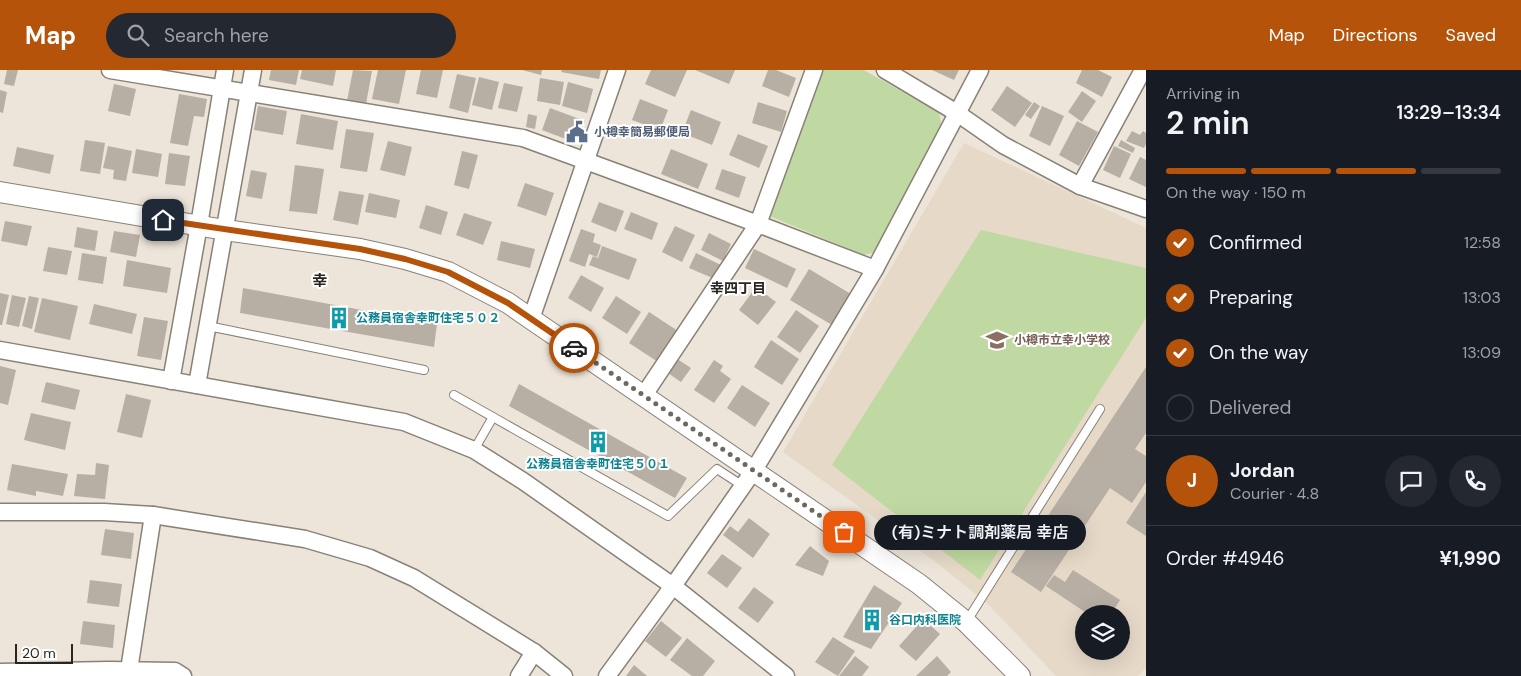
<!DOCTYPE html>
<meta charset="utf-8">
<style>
:root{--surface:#171b24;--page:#242831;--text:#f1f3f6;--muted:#9ea1a6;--line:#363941;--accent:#b45309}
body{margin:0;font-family:"DM Sans","Noto Sans JP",sans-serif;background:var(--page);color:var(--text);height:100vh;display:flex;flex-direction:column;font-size:19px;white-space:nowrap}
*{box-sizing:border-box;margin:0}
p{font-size:16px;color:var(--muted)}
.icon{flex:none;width:28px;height:28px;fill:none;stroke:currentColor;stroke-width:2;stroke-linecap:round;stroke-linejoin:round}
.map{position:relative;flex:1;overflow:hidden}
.details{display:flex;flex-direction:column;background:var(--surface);width:375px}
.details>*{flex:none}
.fabs{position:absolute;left:1075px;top:535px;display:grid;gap:10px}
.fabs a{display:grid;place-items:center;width:55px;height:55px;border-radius:50%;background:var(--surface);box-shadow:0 5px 20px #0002;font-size:25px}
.scale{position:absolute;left:15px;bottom:12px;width:58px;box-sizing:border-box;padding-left:5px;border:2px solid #282621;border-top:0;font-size:14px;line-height:18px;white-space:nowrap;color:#282621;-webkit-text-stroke:4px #fff;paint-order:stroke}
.pin{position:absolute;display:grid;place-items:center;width:42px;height:42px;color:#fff;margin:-21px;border-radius:10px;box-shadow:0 2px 8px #0006}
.courier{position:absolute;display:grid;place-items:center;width:50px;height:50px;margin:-25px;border:4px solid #b45309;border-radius:50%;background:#fff;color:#222;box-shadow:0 1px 6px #0007}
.bubble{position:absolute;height:35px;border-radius:18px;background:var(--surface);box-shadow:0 5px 20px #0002;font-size:16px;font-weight:600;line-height:35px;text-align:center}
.headline em{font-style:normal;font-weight:600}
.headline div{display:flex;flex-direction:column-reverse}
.headline{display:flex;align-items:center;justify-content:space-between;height:85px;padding:0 20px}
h1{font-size:32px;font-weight:600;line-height:38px}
.bar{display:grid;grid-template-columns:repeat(4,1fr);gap:8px 5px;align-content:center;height:60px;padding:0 20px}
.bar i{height:6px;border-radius:4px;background:var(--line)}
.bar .selected{background:var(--accent)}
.bar p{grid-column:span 4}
.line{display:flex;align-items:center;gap:12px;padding:0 20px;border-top:1px solid var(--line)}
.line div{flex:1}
.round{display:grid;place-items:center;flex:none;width:52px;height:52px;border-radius:26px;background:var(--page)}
ol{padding:0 20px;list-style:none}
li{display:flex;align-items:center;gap:15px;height:55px}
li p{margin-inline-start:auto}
li .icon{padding:5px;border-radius:50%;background:var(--accent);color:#fff;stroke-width:4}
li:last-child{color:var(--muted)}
li i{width:28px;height:28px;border:2px solid var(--line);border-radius:50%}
header{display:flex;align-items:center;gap:30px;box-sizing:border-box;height:70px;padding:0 25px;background:var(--accent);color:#fff}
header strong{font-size:24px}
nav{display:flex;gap:28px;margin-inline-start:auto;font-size:18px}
.search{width:350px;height:45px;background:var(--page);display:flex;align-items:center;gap:12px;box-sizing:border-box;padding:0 18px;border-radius:28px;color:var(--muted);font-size:19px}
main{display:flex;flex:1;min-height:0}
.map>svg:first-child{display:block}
</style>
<header>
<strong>Map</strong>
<div class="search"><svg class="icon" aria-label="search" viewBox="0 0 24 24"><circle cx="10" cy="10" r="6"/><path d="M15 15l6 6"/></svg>Search here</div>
<nav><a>Map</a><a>Directions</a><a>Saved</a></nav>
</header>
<main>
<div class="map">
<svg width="1146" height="606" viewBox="0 0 1146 606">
<rect width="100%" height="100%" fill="#ede5d9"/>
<path fill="#e6d9c8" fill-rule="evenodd" d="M964,73L1146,158V598L1138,606H1056L990,536L936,492L783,382ZM1084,544H1121V581H1084Z"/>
<g fill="#c0d9a2">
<path d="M821,0H864L939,43L942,56L877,182L864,185L769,146Z"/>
<path d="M981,160L1146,198V248L980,510L832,395Z"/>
</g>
<g fill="#b7afa4">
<path d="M7,0H18L14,16L4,14Z"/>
<path d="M271,0H299L296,15L269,10Z"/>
<path d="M302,0H336L333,16L300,9Z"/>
<path d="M353,0L372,1L366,34L347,31Z"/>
<path d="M378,0H406L399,34L372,29Z"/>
<path d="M421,0H443L437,28L416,24Z"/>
<path d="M522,0H542L541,5Z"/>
<path d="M562,0H601L599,9L561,2Z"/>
<path d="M651,0H687L675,27L645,14Z"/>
<path d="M695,0H735L729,14Z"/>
<path d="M768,0H776L796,8L789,27L762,16Z"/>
<path d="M932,0H959L954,10Z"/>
<path d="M1082,0H1098L1112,7L1102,27L1076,13Z"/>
<path d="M457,4L476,8L468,43L449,38Z"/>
<path d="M479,7L499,12L492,40L472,35Z"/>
<path d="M540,8L564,12L560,35L537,31Z"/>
<path d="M568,12L593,19L587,43L562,36Z"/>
<path d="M504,13L523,17L517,42L498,38Z"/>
<path d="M114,14L136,19L130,46L108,41Z"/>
<path d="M1007,16L1032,33L1015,57L991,40Z"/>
<path d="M0,20L7,22L3,43L0,42Z"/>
<path d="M1082,21L1096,31L1082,52L1068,42Z"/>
<path d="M179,24L207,29L204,47L194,46L188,76L170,73Z"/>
<path d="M640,29L668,40L660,60L632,50Z"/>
<path d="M758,32L787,41L781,62L752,53Z"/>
<path d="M1034,32L1040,36L1031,49L1025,45Z"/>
<path d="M258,36L287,41L283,65L254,60Z"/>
<path d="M1042,36L1064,46L1050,76L1029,66Z"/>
<path d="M550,38L585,51L576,73L542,60Z"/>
<path d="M691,40L721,52L712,75L682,63Z"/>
<path d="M301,44L338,51L333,80L296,74Z"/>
<path d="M528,44L537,46L535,59L526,57Z"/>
<path d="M1077,51L1098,62L1079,96L1059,85Z"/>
<path d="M346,59L374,63L367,102L340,98Z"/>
<path d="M1132,61L1140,65L1143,61L1146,63V74L1144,78L1126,71Z"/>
<path d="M738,64L768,76L759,98L729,85Z"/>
<path d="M85,70L105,73L100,104L80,101Z"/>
<path d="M1121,70L1135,78L1133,83L1118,76Z"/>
<path d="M388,71L412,77L405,106L380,100Z"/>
<path d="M108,76L132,81L126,111L113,109L114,100L103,98Z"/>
<path d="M1114,76L1131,84L1120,108L1103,100Z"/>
<path d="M17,77L54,85L50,104L13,96Z"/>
<path d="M136,79L162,84L158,107L132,103Z"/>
<path d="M671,79L708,94L698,119L661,104Z"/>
<path d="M462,81L478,85L469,119L454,115Z"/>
<path d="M169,83L190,86L185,116L165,114Z"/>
<path d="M1140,87L1146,90V117L1129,109Z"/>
<path d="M295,95L324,99L317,144L289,141Z"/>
<path d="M722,99L746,107L739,128L715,119Z"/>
<path d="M251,100L267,103L262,129L246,126Z"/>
<path d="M525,113L554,123L546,146L517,136Z"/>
<path d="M339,121L364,125L358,155L333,150Z"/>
<path d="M369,123L400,130L396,148L365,142Z"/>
<path d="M599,132L624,141L616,162L591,152Z"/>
<path d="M426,135L448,142L441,165L419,158Z"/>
<path d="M631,142L658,153L652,170L624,159Z"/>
<path d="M464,143L492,152L483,175L456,165Z"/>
<path d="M5,151L32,156L27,176L1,171Z"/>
<path d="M675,156L695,165L682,192L662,182Z"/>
<path d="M77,157L98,161L95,181L74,177Z"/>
<path d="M581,159L595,164L593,172L601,175L597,187L589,184L585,197L569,191Z"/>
<path d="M114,161L140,165L136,187L110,182Z"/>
<path d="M709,163L731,174L723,191L701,180Z"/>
<path d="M501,171L535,179L530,198L497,190Z"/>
<path d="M602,176L637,189L629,210L589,195L593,186L598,188Z"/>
<path d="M48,177L72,181L67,205L43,201Z"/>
<path d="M754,179L796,199L787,218L745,198Z"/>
<path d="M82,183L107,187L103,214L78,210Z"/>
<path d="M696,183L721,195L715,209L689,198Z"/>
<path d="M127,190L171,198L167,223L123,216Z"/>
<path d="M809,199L851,224L832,255L790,230Z"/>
<path d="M581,205L604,218L591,242L568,228Z"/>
<path d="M756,217L776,232L758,255L739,240Z"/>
<path d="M243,218L437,254L434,277L240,243Z"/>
<path d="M0,223L9,225L2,255H0Z"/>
<path d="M12,225L26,228L19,257L6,254Z"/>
<path d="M29,226L39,228L32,259L22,256Z"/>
<path d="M616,226L641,242L627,264L602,248Z"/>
<path d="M42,228L78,236L70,270L34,262Z"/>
<path d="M94,234L137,244L132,264L89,254Z"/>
<path d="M796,240L819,256L800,283L777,267Z"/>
<path d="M649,242L678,261L658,292L629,273Z"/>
<path d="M144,247L168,251L161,290L137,286Z"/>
<path d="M771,270L799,289L782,315L754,297Z"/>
<path d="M674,287L691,298L681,312L665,301Z"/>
<path d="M714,290L723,296L720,301L731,309L714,333L694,320Z"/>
<path d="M0,296L16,300L8,335L0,333Z"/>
<path d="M1146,297V363L1135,379L1146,386V412L1132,433L1110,418L1041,522L1011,502Z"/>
<path d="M46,312L80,320L75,340L41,332Z"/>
<path d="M519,314L687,408L675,428L509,336Z"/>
<path d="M742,315L770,333L755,357L727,338Z"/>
<path d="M126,324L151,330L142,368L117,362Z"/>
<path d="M31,343L71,352L65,380L24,370Z"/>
<path d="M96,393L109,395L105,429L74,426L77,404L95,405Z"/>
<path d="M12,394L68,404L63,426L36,421V426L7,420Z"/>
<path d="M1146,422V466L1126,453Z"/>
<path d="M749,448L770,464L753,488L723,465L730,456L738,462Z"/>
<path d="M105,459L134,463L131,489L101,485Z"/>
<path d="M810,476L829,491L823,506L795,495Z"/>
<path d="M722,484L742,498L727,518L707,503Z"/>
<path d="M1073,500L1120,530L1111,544H1088L1046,516L1054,505L1065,512Z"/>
<path d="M90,510L122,514L119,537L87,533Z"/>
<path d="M874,515L902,533L871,579L843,567Z"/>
<path d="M754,517L774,532L758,553L738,538Z"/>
<path d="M923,549L940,564L916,591L899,576Z"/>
<path d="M83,551L115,555L113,578L80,574Z"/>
<path d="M661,551L682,568L666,587L645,571Z"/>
<path d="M833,567L855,581L838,606L815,592Z"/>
<path d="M687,568L715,591L703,606H692L670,590Z"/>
<path d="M855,586L869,597L862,606H839Z"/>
<path d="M937,586L951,602L947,606H916Z"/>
<path d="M634,595L647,606H626Z"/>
</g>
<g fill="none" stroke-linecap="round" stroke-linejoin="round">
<g stroke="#888176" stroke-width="10">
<g id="service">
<path d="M208,256L424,300"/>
<path d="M454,325L668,446L717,399L743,416"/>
<path d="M474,380L493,347"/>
<path d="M967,551L1100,339"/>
</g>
</g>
<g stroke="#888176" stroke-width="19">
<g id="minor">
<path d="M110,0L523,68L758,154L875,199"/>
<path d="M885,0L957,43L1003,75L1080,116L1146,139"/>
<path d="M1080,116L1143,0"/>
<path d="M531,249L617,0"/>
<path d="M0,280L404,352L474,380L523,411L673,516L786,606"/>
<path d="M171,311L199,155L225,0"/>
<path d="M197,315L253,0"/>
<path d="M644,325L758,154L814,0"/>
<path d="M0,442H104L153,445L305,469L370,488L414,508L534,582L564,606"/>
<path d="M129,600L153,445"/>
<path d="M0,602L109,600L175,601L183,606"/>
<path d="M519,606L534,582"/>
<path d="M607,606L673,516L754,400L875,199L980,0"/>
</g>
</g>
<g stroke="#888176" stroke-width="22">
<path id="tertiary" d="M0,122L225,160L360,179L405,189L448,202L508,233L531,249L919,514L966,552L1020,606"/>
</g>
<use href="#service" stroke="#fff" stroke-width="8"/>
<use href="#minor" stroke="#fff" stroke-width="16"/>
<use href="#tertiary" stroke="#fff" stroke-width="20"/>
</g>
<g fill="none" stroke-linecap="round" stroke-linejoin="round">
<path stroke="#6d6961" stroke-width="5" stroke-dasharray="0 9" d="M574,278L844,462"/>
<path stroke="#b45309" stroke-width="6" d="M163,150L360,179L405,189L448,202L508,233L574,278"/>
</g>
<defs>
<g id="civic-bare" transform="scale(1.725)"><path d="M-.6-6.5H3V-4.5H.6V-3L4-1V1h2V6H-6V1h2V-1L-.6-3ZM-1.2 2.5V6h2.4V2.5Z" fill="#5c6f8a" stroke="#fff" stroke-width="2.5" paint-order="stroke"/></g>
<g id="building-bare" transform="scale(1.725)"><path d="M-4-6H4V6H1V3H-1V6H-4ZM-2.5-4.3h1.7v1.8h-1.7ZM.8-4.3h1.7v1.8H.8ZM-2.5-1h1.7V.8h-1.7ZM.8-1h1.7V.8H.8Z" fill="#0f9aa8" stroke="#fff" stroke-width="2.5" paint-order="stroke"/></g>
<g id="school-bare" transform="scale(1.725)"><path d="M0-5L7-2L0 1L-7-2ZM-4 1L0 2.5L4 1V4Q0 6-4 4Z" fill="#8d6e63" stroke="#fff" stroke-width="2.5" paint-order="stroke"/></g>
</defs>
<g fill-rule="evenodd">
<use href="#civic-bare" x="577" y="62"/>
<use href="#building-bare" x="339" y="248"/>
<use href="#school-bare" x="997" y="270"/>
<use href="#building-bare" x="598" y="372"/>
<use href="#building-bare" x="872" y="550"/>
</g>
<g text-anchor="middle" stroke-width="4" stroke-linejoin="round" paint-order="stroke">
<g font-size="12" font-weight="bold" fill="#4e5e75" stroke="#fff" text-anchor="start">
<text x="594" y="66">小樽幸簡易郵便局</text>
</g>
<g font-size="12" font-weight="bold" fill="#0d838f" stroke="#fff" text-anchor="start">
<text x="356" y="252">公務員宿舎幸町住宅５０２</text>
<text x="598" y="398" text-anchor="middle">公務員宿舎幸町住宅５０１</text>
<text x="889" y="554">谷口内科医院</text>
</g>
<g font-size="12" font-weight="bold" fill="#785e54" stroke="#fff" text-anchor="start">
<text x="1014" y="274">小樽市立幸小学校</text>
</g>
<g font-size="14" font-weight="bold" fill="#282621" stroke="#fff">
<text x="738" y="223">幸四丁目</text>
</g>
<g font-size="15" font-weight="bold" fill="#282621" stroke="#fff">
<text x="320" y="216">幸</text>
</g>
</g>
</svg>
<div class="fabs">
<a><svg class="icon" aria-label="layers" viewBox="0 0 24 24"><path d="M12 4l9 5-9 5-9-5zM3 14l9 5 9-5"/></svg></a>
</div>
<div class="scale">20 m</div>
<div class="pin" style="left:844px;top:462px;background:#ea580c"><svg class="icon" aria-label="bag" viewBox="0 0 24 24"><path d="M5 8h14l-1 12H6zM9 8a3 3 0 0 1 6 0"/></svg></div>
<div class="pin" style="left:163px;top:150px;background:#1f2937"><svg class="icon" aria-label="home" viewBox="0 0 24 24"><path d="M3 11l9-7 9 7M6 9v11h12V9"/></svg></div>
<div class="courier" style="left:574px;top:278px"><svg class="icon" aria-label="car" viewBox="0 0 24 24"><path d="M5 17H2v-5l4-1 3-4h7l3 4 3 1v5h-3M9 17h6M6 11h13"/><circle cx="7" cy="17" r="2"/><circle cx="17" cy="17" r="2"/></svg></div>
<div class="bubble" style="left:874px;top:445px;width:212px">(有)ミナト調剤薬局 幸店</div>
</div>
<section class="details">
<div class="headline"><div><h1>2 min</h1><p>Arriving in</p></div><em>13:29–13:34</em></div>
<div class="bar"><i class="selected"></i><i class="selected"></i><i class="selected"></i><i></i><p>On the way · 150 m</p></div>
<ol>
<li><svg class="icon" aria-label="check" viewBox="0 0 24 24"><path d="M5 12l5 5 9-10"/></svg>Confirmed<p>12:58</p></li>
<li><svg class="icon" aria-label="check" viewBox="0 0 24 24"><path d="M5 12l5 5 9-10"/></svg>Preparing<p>13:03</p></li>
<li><svg class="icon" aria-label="check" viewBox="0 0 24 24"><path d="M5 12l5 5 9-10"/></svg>On the way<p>13:09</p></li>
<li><i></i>Delivered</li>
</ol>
<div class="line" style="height:90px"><b class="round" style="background:var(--accent);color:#fff">J</b><div><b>Jordan</b><p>Courier · 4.8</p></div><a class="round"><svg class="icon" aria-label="chat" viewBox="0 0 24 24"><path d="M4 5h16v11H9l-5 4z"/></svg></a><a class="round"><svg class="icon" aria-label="phone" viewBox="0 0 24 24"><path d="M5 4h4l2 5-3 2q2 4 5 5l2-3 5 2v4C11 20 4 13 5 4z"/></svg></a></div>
<div class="line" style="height:65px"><div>Order #4946</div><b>¥1,990</b></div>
</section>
</main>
